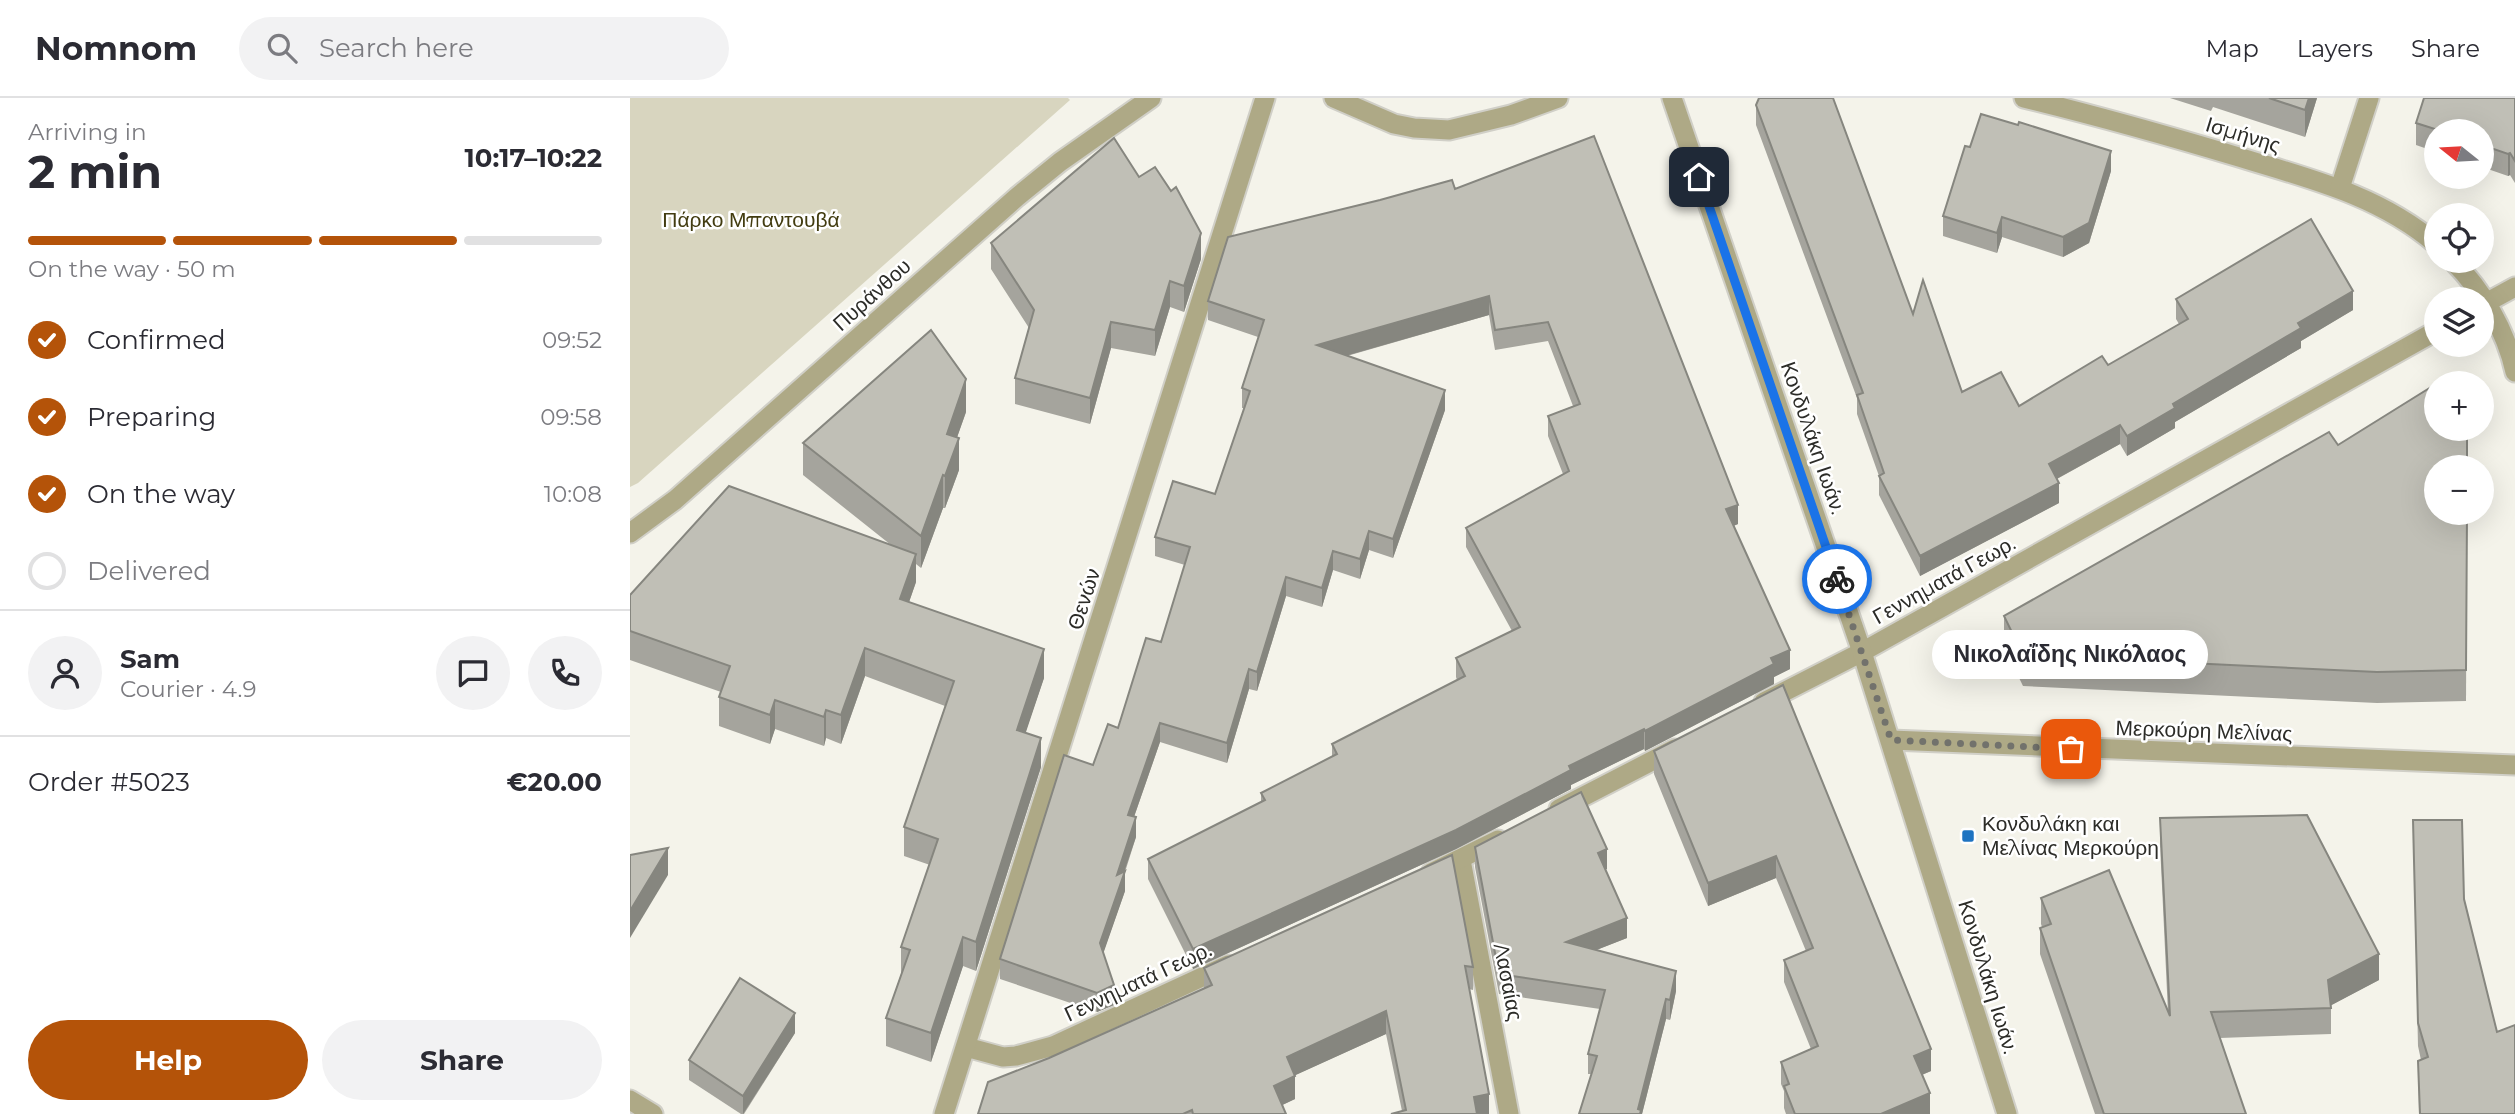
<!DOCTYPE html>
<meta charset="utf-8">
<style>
:root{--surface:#fff;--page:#f2f2f3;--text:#2b2b33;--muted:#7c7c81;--line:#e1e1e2;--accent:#b45309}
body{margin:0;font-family:Montserrat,sans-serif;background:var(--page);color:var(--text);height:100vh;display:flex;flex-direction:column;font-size:26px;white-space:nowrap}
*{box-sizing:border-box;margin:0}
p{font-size:23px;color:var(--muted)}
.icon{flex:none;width:38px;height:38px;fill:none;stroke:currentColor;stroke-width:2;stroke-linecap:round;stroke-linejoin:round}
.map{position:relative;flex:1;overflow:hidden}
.side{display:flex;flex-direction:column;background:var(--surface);width:630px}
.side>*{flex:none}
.needle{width:46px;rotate:288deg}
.fabs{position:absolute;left:1794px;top:21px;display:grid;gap:14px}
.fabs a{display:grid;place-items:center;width:70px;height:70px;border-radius:50%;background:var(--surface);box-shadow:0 7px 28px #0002;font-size:35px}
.pin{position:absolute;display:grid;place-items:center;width:60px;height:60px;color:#fff;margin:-30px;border-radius:14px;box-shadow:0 4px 10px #0006}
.courier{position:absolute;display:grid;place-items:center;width:70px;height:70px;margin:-35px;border:5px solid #1a73e8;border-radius:50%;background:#fff;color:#222;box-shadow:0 2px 9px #0007}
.bubble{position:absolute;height:49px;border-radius:24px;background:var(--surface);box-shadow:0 7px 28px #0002;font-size:23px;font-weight:700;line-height:49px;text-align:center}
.head em{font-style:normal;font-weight:700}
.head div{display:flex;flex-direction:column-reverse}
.head{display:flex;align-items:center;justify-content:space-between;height:119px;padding:0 28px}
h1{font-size:46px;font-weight:700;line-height:52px}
.bar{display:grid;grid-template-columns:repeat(4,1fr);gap:10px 7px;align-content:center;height:84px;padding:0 28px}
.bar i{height:9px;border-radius:5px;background:var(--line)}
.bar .current{background:var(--accent)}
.bar p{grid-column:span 4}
.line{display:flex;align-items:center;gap:18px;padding:0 28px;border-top:2px solid var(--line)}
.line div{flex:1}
.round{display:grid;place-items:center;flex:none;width:74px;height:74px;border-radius:37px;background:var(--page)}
ol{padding:0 28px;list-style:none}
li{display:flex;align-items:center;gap:21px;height:77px}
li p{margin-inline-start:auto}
li .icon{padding:7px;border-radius:50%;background:var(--accent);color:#fff;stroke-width:4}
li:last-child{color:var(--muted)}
li i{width:38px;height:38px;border:4px solid var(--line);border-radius:50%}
.action{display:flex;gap:14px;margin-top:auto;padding:14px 28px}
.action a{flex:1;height:80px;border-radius:42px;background:var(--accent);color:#fff;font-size:28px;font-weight:700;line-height:80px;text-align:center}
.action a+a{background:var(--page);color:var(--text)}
header{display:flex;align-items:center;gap:42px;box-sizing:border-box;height:98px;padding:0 35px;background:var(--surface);border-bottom:2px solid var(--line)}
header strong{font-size:33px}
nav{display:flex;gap:38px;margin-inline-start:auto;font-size:24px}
.search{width:490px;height:63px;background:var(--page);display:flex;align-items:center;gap:18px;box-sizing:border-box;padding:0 24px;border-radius:38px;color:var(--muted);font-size:26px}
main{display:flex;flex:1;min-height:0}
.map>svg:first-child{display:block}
</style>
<header>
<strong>Nomnom</strong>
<div class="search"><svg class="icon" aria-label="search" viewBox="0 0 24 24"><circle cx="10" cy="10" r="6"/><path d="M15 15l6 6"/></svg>Search here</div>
<nav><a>Map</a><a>Layers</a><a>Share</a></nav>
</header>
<main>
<section class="side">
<div class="head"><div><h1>2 min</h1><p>Arriving in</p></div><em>10:17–10:22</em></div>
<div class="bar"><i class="current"></i><i class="current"></i><i class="current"></i><i></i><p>On the way · 50 m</p></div>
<ol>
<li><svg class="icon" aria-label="check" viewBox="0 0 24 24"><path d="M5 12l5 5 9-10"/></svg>Confirmed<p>09:52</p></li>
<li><svg class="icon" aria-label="check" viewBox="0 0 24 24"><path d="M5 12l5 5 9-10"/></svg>Preparing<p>09:58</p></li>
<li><svg class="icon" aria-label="check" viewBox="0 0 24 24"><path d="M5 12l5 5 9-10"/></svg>On the way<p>10:08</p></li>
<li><i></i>Delivered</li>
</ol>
<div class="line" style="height:126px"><a class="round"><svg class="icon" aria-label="person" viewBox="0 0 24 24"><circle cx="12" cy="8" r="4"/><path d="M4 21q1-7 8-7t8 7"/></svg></a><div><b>Sam</b><p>Courier · 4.9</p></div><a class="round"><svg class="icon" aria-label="chat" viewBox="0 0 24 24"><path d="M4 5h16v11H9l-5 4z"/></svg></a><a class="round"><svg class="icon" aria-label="phone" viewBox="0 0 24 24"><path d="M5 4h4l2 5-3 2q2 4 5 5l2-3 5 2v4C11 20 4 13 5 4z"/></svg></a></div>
<div class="line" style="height:91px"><div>Order #5023</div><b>€20.00</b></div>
<div class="action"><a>Help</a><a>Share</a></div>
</section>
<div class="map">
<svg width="1885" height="1016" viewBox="0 0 1885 1016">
<rect width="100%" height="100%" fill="#f4f3ea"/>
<path fill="#d8d5bf" d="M0,0H438L440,2L8,385L0,389Z"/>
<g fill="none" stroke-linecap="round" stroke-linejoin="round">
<g stroke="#d0cfc7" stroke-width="23">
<g id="minor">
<path d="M704,0L764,26L784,30L819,32L881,17L928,0"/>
<path d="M1394,0C1468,18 1539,38 1612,60C1681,81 1750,98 1806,146"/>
<path d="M1710,90L1739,0"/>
<path d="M1823,163C1853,193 1876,233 1885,274"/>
<path d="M1852,207L1885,189"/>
<path d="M0,435L45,402L387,99L430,64L521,0"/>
<path d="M1134,604L1232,554L1806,233"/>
<path d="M1261,642L1885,667"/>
<path d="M929,711L1045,651"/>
<path d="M831,762L879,1016"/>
<path d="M801,775L868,742"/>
<path d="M336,949L373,959L386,958L423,948L598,867"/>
<path d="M0,1002L23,1016"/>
<path d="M314,1016L635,0"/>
</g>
</g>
<g stroke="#d0cfc7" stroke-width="23">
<path id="tertiary" d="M1042,0L1232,554L1377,1016"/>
</g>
<use href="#minor" stroke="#aea986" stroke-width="19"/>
<use href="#tertiary" stroke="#aea986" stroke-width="19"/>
</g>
<g fill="#a5a49d">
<path d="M1540,0H1687L1675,39L1583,9L1581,13Z"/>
<path d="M1885,0V85L1880,77L1878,78L1852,69V33H1806V54L1786,47V25Z"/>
<path d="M1126,7L1283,216L1332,294L1389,308L1478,267L1549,226L1546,221V201L1723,212L1671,243V250L1545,324V330L1497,358L1490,346L1427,381L1429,405L1290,478L1249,397V378L1227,316V300L1126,27Z"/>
<path d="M1340,49L1481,73L1459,145L1433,159L1372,139L1367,155L1313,138V118Z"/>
<path d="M509,79L571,161L554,214L540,209L525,258L481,250L460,326L385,306V280L399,230L361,171V145Z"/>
<path d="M825,91L1108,426L1103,428L1160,571L1144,579V586L1015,653L1014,651L941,687V691L826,751L563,871L518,781V761L631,704V695L702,659V646L827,582L826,579V560L882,533L836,449V430L933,376L918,338V318L943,308L918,243L865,252L859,217L717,258L815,312L763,460L739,452L730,481L703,472L692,509L656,498L627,593L619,591L597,665L530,644L504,719L506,739L495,774V793L473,855L484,907L467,914L370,881V861L463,667L488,630L531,544L555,467L525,458V439L585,396L614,310H612V290L628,239L578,222V203Z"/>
<path d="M336,314L327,339L329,372L315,410H313L291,470L286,466V484L279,504L414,580L395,635L411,669L346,873L333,868L301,964L256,948V920L271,876V849L300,767L274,758V729L315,608L235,578L211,646L196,640L194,648L145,631L140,646L89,628V599L91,594L0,562V497L261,447L173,377V345Z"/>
<path d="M1708,347L1837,415L1836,603L1747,605L1393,588L1374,549V518Z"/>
<path d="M1153,587L1301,973L1292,977L1300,1016H1156L1154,1010V993L1151,986V964L1181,951L1154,884V862L1176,853L1146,780L1078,808L1024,676V653Z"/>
<path d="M1530,720L1749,882L1701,907V936L1590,940L1616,1016H1465L1410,856V830L1412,829L1411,826V800L1538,915L1530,746Z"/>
<path d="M1783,722L1834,801L1867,934L1885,1016H1789L1788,963L1791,962L1788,948Z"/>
<path d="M845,749L977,771H975L997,840L966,852L1046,893L1040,922L1036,921L1012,1016H949L962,976H958V956L970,911L869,896L845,769Z"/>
<path d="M822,757L843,869V892L839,891L859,1016L772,1013L756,936L665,977V1001L652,1007L656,1016H348L419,960L574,890V870Z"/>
<path d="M165,935L114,1016H111L59,982V962Z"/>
</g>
<g fill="#86867f">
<path d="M1679,0H1687L1675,39V12Z"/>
<path d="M1481,53V73L1459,145L1433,159V139Z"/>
<path d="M1880,55V77L1878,78V56Z"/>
<path d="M1372,119V139L1367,155V135Z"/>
<path d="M571,135V161L554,214V188Z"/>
<path d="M540,183V209L525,258V232Z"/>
<path d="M1723,193V212L1671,243V250L1545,324V330L1497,358V338L1543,306L1668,225Z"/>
<path d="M859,198V217L687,266V247Z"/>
<path d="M481,224V250L460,326V300Z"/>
<path d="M336,281V314L317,368V336Z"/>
<path d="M815,292V312L763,460V441Z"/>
<path d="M1490,327V346L1419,385V366Z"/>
<path d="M329,340V372L315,410V378Z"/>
<path d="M313,377V410L291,470V438Z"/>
<path d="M1429,385V405L1290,478V458Z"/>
<path d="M1108,407V426L1096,431V411Z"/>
<path d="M739,433V452L730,481V461Z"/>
<path d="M703,453V472L692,509V490Z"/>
<path d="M286,456V484L270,530V501Z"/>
<path d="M656,479V498L627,593V574Z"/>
<path d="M235,550V578L211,646V617Z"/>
<path d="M414,551V580L387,661V632Z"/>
<path d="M1160,552V571L1144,579V586L1015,653V633L1141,560Z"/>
<path d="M619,571V591L597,665V645Z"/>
<path d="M145,602V631L140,646V617Z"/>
<path d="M196,612V640L194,648V619Z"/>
<path d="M530,625V644L498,736V717Z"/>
<path d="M1014,631V651L941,687V691L826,751L563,871V851Z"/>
<path d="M411,640V669L346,873V844Z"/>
<path d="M506,719V739L492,780L495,773V793L470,865V845L487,777Z"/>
<path d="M38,750V777L0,840V813Z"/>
<path d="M977,751V771L968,775V755Z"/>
<path d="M1146,758V780L1078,808V785Z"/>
<path d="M997,820V840L936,864V844Z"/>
<path d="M333,839V868L301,964V935Z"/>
<path d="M1749,856V882L1698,909V882Z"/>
<path d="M1046,873V893L1040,922V902Z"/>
<path d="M484,887V907L467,914V895Z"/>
<path d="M1036,901V921L1012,1016H1008V1011Z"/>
<path d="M756,913V936L657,981V959Z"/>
<path d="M165,915V935L113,1016V998Z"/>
<path d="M1301,951V973L1284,980V958Z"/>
<path d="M665,978V1001L644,1011V988Z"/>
<path d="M1300,995V1016H1251Z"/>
<path d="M859,996V1016H844V999Z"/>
</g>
<g fill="#c0bfb6" stroke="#86867f" stroke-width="2">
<path d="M1129,0H1203L1283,216L1293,182L1332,294L1371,274L1389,308L1472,258L1478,267L1558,221L1546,201L1681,121L1723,193L1668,225L1671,230L1543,306L1545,310L1497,338L1490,327L1419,366L1429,385L1290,458L1249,378L1254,375L1227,297L1233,295L1126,7Z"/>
<path d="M1639,0H1679L1675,12Z"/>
<path d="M1794,0H1885V63L1880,55L1878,56L1852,47V33H1811L1786,25Z"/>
<path d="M1351,16L1388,27L1389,24L1481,53L1459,125L1433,139L1372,119L1367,135L1313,118L1335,48L1340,49Z"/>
<path d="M964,38L1108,407L1096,411L1160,552L1141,560L1144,566L1015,633L1014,631L939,668L941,672L826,732L563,851L518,761L635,702L631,695L707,656L702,646L835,578L826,560L890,529L836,430L939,373L918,318L950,306L918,224L865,232L859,198L687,247L815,292L763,441L739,433L730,461L703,453L692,490L656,479L627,574L619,571L597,645L530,625L498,717L506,719L487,777L495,773L470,845L484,887L467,895L370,861L434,657L463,667L478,626L488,630L516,540L531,544L560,449L525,439L543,383L585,396L620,293L612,290L634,222L578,203L598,139L750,102L822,82L825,91Z"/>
<path d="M484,40L509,79L525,69L541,93L546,89L571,135L554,188L540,183L525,232L481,224L460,300L385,280L404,212L361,145Z"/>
<path d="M301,232L336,281L317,336L329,340L315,378L313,377L291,438L173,345Z"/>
<path d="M1817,279L1821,285H1808Z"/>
<path d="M1806,286V331H1837V369H1806V415H1837L1836,572L1747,574L1393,557L1374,518L1699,334L1708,347Z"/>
<path d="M99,388L286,456L270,501L414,551L387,632L411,640L346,844L333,839L301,935L256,920L280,852L271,849L308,741L274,729L324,583L235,550L211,617L196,612L194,619L145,602L140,617L89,599L100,568L0,533V497Z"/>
<path d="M1153,587L1301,951L1284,958L1300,995L1251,1016H1165L1154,988L1159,986L1151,964L1188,948L1154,862L1183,850L1146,758L1078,785L1024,653Z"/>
<path d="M951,694L977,751L968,755L997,820L936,844L1046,873L1040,902L1036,901L1008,1011L1011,1012L1010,1016H949L967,958L958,956L975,892L869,876L845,749Z"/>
<path d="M1677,717L1749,856L1698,882L1701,910L1581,914L1616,1016H1474L1410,830L1421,826L1411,800L1479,772L1540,918L1530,720Z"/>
<path d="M1783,722H1832L1834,801L1867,934L1885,927V1016H1790L1788,963L1798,959L1788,925Z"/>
<path d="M38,750L0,813V757Z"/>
<path d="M822,757L843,869L835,868L859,996L844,999L847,1016H761L776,1012L756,913L657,959L665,978L644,988L656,1016H563L562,1012L553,1016H348L358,984L419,960L582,887L574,870Z"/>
<path d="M110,880L165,915L113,998L59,962Z"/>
</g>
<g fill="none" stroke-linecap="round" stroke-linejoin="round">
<path stroke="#72726c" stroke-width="7" stroke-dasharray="0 12.6" d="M1207,481L1261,642L1441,651"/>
<path stroke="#1a73e8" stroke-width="9" d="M1069,79L1207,481"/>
</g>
<rect fill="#1e73c1" stroke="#fff" stroke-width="2.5" x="1331" y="731" width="14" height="14" rx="3.5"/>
<g text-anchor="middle" stroke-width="5" stroke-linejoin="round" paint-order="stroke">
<g font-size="21" fill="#2c2c28" stroke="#fff">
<text transform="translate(1613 37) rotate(17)" y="7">Ισμήνης</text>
<text transform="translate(242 197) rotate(-42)" y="7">Πυράνθου</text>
<text transform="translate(1183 340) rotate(71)" y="7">Κονδυλάκη Ιωάν.</text>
<text transform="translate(1314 482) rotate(-29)" y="7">Γεννηματά Γεωρ.</text>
<text transform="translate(454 501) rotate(-72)" y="7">Θενών</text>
<text transform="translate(1574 633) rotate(2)" y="7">Μερκούρη Μελίνας</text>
<text transform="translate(1358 879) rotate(73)" y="7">Κονδυλάκη Ιωάν.</text>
<text transform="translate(508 884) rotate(-25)" y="7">Γεννηματά Γεωρ.</text>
<text transform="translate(878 884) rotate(79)" y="7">Λασαίας</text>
</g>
<g font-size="21" fill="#423c10" stroke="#fff">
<text x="121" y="129">Πάρκο Μπαντουβά</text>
</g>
<g font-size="21" fill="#2c2c28" stroke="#fff" text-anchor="start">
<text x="1352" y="733">Κονδυλάκη και<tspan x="1352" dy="24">Μελίνας Μερκούρη</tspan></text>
</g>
</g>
</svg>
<div class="fabs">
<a><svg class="needle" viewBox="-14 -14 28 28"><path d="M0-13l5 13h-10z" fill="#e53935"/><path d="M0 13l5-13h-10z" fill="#7c7c81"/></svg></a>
<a><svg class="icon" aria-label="locate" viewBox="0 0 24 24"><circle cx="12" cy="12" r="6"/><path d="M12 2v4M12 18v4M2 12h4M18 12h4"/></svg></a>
<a><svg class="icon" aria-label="layers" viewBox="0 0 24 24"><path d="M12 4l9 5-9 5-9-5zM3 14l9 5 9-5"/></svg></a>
<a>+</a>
<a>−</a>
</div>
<div class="pin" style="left:1441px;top:651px;background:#ea580c"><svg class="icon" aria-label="bag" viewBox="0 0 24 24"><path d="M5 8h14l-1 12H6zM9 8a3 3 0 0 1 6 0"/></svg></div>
<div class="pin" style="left:1069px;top:79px;background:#1f2937"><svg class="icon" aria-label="home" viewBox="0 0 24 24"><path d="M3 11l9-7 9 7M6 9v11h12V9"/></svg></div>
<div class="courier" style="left:1207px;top:481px"><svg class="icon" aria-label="bike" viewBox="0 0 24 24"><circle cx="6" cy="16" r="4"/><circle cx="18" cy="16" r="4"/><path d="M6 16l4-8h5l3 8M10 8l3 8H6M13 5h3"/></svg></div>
<div class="bubble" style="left:1302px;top:532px;width:276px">Νικολαΐδης Νικόλαος</div>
</div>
</main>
